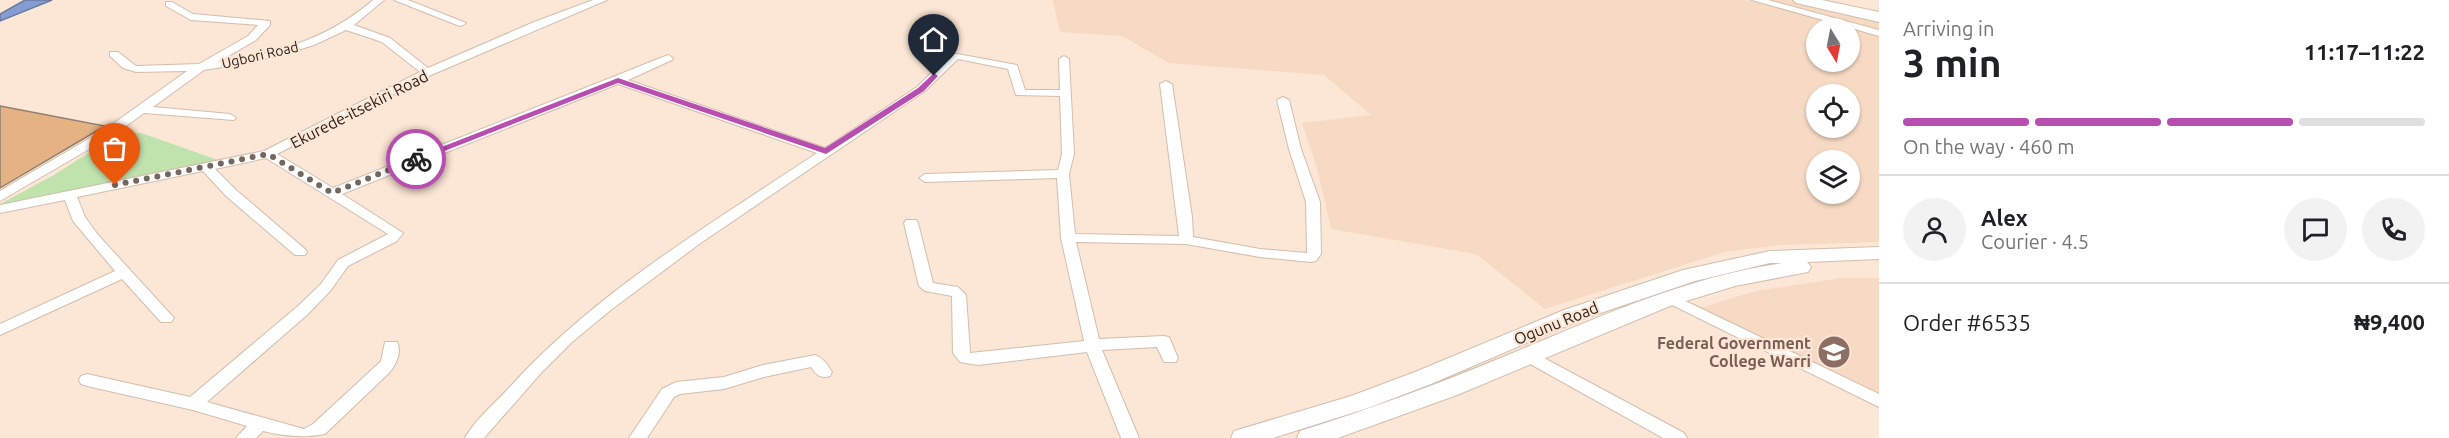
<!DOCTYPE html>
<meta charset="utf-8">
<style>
:root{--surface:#fff;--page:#f2f2f2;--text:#202124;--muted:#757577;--line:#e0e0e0;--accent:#b74eb0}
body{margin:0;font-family:Ubuntu,sans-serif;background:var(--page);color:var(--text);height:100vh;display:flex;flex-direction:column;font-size:22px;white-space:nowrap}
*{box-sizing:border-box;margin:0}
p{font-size:20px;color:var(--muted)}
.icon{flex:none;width:33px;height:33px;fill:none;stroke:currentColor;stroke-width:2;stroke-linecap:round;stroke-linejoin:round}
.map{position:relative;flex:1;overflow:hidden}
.details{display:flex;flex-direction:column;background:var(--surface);width:570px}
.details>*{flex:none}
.needle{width:39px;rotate:170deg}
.controls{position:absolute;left:1806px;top:18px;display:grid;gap:12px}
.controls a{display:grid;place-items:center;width:54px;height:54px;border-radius:50%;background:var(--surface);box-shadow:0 2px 4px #0004;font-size:30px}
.pin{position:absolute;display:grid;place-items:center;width:51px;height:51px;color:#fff;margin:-62px -26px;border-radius:50% 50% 50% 0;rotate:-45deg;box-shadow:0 0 6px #0007}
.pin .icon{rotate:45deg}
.courier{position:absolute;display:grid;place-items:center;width:60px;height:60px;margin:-30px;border:4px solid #b74eb0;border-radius:50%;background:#fff;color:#222;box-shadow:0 2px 8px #0007}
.summary em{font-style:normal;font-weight:700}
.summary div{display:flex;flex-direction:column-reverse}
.summary{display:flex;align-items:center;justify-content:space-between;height:102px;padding:0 24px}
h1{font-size:39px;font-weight:700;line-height:45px}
.bar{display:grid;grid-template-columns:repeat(4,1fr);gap:9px 6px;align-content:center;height:72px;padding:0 24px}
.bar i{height:8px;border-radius:4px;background:var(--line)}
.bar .active{background:var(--accent)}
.bar p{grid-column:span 4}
.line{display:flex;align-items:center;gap:15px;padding:0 24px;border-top:2px solid var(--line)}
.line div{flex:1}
.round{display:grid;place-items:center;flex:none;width:63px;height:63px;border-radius:32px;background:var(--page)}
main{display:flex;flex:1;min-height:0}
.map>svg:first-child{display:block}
</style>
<main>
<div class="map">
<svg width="1879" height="438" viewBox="0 0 1879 438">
<rect width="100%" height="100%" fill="#fce6d5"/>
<g fill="#f7dac4" fill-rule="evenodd">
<path d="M1053,0H1789L1879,20V242L1780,245L1724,252L1545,309L1476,254L1331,229L1317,168L1302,123L1371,115L1324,75L1169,63L1122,36L1060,32ZM1816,28H1850V62H1816ZM1816,94H1850V128H1816ZM1816,160H1850V194H1816Z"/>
<path d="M1841,278H1879V394L1697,309L1756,291Z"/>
</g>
<path fill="#c0e2ad" d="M121,132L141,133L221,161L0,208V204L54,175Z"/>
<path fill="#849ed5" stroke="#69799e" stroke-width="1.5" d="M25,0H52L0,21V14Z"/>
<path fill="#e5b383" stroke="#917e6d" stroke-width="1.5" d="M0,106L105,126L0,188Z"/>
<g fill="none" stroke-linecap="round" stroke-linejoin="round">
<g stroke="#d3bdac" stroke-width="2">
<g id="minor">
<path d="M373,0H384L354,25L390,38L428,68L534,22L593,0H607L431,75L277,154L333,188L668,55L673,58L672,60L628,80L825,148L917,87L952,53L1017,65L1025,90H1060L1059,59L1064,56L1069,59L1074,154L1069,174L1075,234L1179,236L1160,84L1166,81L1172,84L1192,217L1193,237L1260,249L1307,253L1306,202L1289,149L1277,100L1283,97L1289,100L1301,149L1320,202L1321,254L1316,261L1311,262L1260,257L1186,244L1076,242L1099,339L1163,336L1169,337L1178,358L1176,362H1164L1157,347L1102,350L1139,438H1121L1087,352L978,365L960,362L953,353L952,296L925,291L919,286L904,223L906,220H916L918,223L933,283L958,287L966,295L970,353L1084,341L1061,238L1057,178L925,182L919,178L925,174L1058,170L1062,154L1060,96L1016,95L1008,69L958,59L925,91L702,242L612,309L572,342L541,373L484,438H465C475,420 493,405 507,390C594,293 709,225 817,153L618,84L342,194L403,233L397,241L348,266L331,290L308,314L207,402L304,429L313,424L378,364L381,361L385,342H397C402,352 396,364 390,372L325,434C305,438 283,436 263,431L256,438H236L247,426L193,410L87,386L81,384L79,380L81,376L87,374L190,397L298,306L321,284L338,260L388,234L266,158L215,169L236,190L305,249L307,252L305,255H295L226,196L203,171L77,197L85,217L98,235L174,318L171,322H161L122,279L0,335V324L115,271L73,221L65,200L0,213V205L264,151L420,72L382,42L346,30L314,45L285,54L252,62L204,70L153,107L230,114L236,118L234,120L144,113L115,134L0,201V191L107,128L187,71L136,72L123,68L110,56V52H118L136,66L199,64L248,36L258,25L191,20L166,6V2H172L193,14L270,21V25L256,40L218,62C274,55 330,38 373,0Z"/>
<path d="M394,0H408L466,23L461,26L457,25Z"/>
<path d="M1752,0H1768L1879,30V36Z"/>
<path d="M1673,295L1879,394V407L1668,303L1666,300L1668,297Z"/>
<path d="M1529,350L1684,433L1687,438H1663L1523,360L1521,356L1523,352Z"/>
<path d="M815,355C823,358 828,365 832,372L830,376C820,379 817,375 811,367L764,377L724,389L680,394L674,397L647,438H629L662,389L676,382L724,377L763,365Z"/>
</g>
</g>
<g stroke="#d3bdac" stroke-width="2">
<path id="secondary" d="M1879,247V259L1807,262L1811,267L1808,272L1735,286L1670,306L1457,395L1338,438H1297L1300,431C1367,410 1433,386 1498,359C1590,321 1683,277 1783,263H1770L1695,281L1580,320L1431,384L1368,408L1273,438H1231L1234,431L1351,396L1415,372L1564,310L1683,270L1770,251Z"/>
</g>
<g stroke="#d3bdac" stroke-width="2">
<path id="primary" d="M1793,0H1822L1879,12V22L1796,3Z"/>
</g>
<use href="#minor" fill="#fff" fill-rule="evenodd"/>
<use href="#secondary" fill="#fff" fill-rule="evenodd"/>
<use href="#primary" fill="#fff" fill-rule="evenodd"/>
</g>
<path fill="#b74eb0" d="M934,73L938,76L924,91L826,154L618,83L419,161L411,159L618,78L825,148L918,88Z"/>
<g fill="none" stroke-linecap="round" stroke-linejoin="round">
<path stroke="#74675d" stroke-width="6" stroke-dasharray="0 10.8" d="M115,185L268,154L332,193L416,159"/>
</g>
<defs>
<g id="university-disc" transform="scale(1.725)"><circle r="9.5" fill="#8d6e63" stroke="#fce6d5"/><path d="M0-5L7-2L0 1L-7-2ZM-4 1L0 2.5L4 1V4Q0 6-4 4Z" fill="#fff"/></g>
</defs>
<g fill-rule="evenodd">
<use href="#university-disc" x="1834" y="352"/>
</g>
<g text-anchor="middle" stroke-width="4.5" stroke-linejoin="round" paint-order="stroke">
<g font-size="14" fill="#2a221c" stroke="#fce6d5">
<text transform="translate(260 55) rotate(-13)" y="5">Ugbori Road</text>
</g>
<g font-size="16" fill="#2a221c" stroke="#fce6d5">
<text transform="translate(359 109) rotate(-27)" y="6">Ekurede-itsekiri Road</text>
<text transform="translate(1556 323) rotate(-22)" y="6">Ogunu Road</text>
</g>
<g font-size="16" font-weight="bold" fill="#785e54" stroke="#fce6d5" text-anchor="end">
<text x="1811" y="349">Federal Government<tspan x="1811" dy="18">College Warri</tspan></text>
</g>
</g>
</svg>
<div class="controls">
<a><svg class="needle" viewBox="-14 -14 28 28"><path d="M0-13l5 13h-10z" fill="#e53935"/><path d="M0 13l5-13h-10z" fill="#757577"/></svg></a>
<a><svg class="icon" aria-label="locate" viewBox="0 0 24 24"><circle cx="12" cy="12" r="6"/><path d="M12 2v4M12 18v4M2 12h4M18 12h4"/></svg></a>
<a><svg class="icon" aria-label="layers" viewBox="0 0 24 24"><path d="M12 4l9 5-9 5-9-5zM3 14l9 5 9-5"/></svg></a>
</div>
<div class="pin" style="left:115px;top:185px;background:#ea580c"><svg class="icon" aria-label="bag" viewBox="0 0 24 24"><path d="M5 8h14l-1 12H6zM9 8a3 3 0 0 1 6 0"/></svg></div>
<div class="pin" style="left:934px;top:76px;background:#1f2937"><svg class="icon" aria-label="home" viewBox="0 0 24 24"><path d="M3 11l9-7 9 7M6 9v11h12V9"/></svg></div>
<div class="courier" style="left:416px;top:159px"><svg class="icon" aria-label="bike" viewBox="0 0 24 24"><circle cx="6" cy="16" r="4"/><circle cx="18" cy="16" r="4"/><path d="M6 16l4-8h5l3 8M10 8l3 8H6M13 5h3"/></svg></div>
</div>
<section class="details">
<div class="summary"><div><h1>3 min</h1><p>Arriving in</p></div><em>11:17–11:22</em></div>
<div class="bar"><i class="active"></i><i class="active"></i><i class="active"></i><i></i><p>On the way · 460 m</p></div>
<div class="line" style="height:108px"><a class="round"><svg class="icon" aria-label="person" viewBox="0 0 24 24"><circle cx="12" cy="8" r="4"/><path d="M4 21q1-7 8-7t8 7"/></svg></a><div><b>Alex</b><p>Courier · 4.5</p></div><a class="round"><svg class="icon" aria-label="chat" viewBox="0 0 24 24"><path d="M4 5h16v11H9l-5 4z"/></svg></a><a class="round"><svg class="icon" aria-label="phone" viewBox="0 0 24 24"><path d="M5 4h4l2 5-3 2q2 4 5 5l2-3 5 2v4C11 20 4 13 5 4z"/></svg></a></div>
<div class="line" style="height:78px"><div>Order #6535</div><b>₦9,400</b></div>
</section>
</main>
